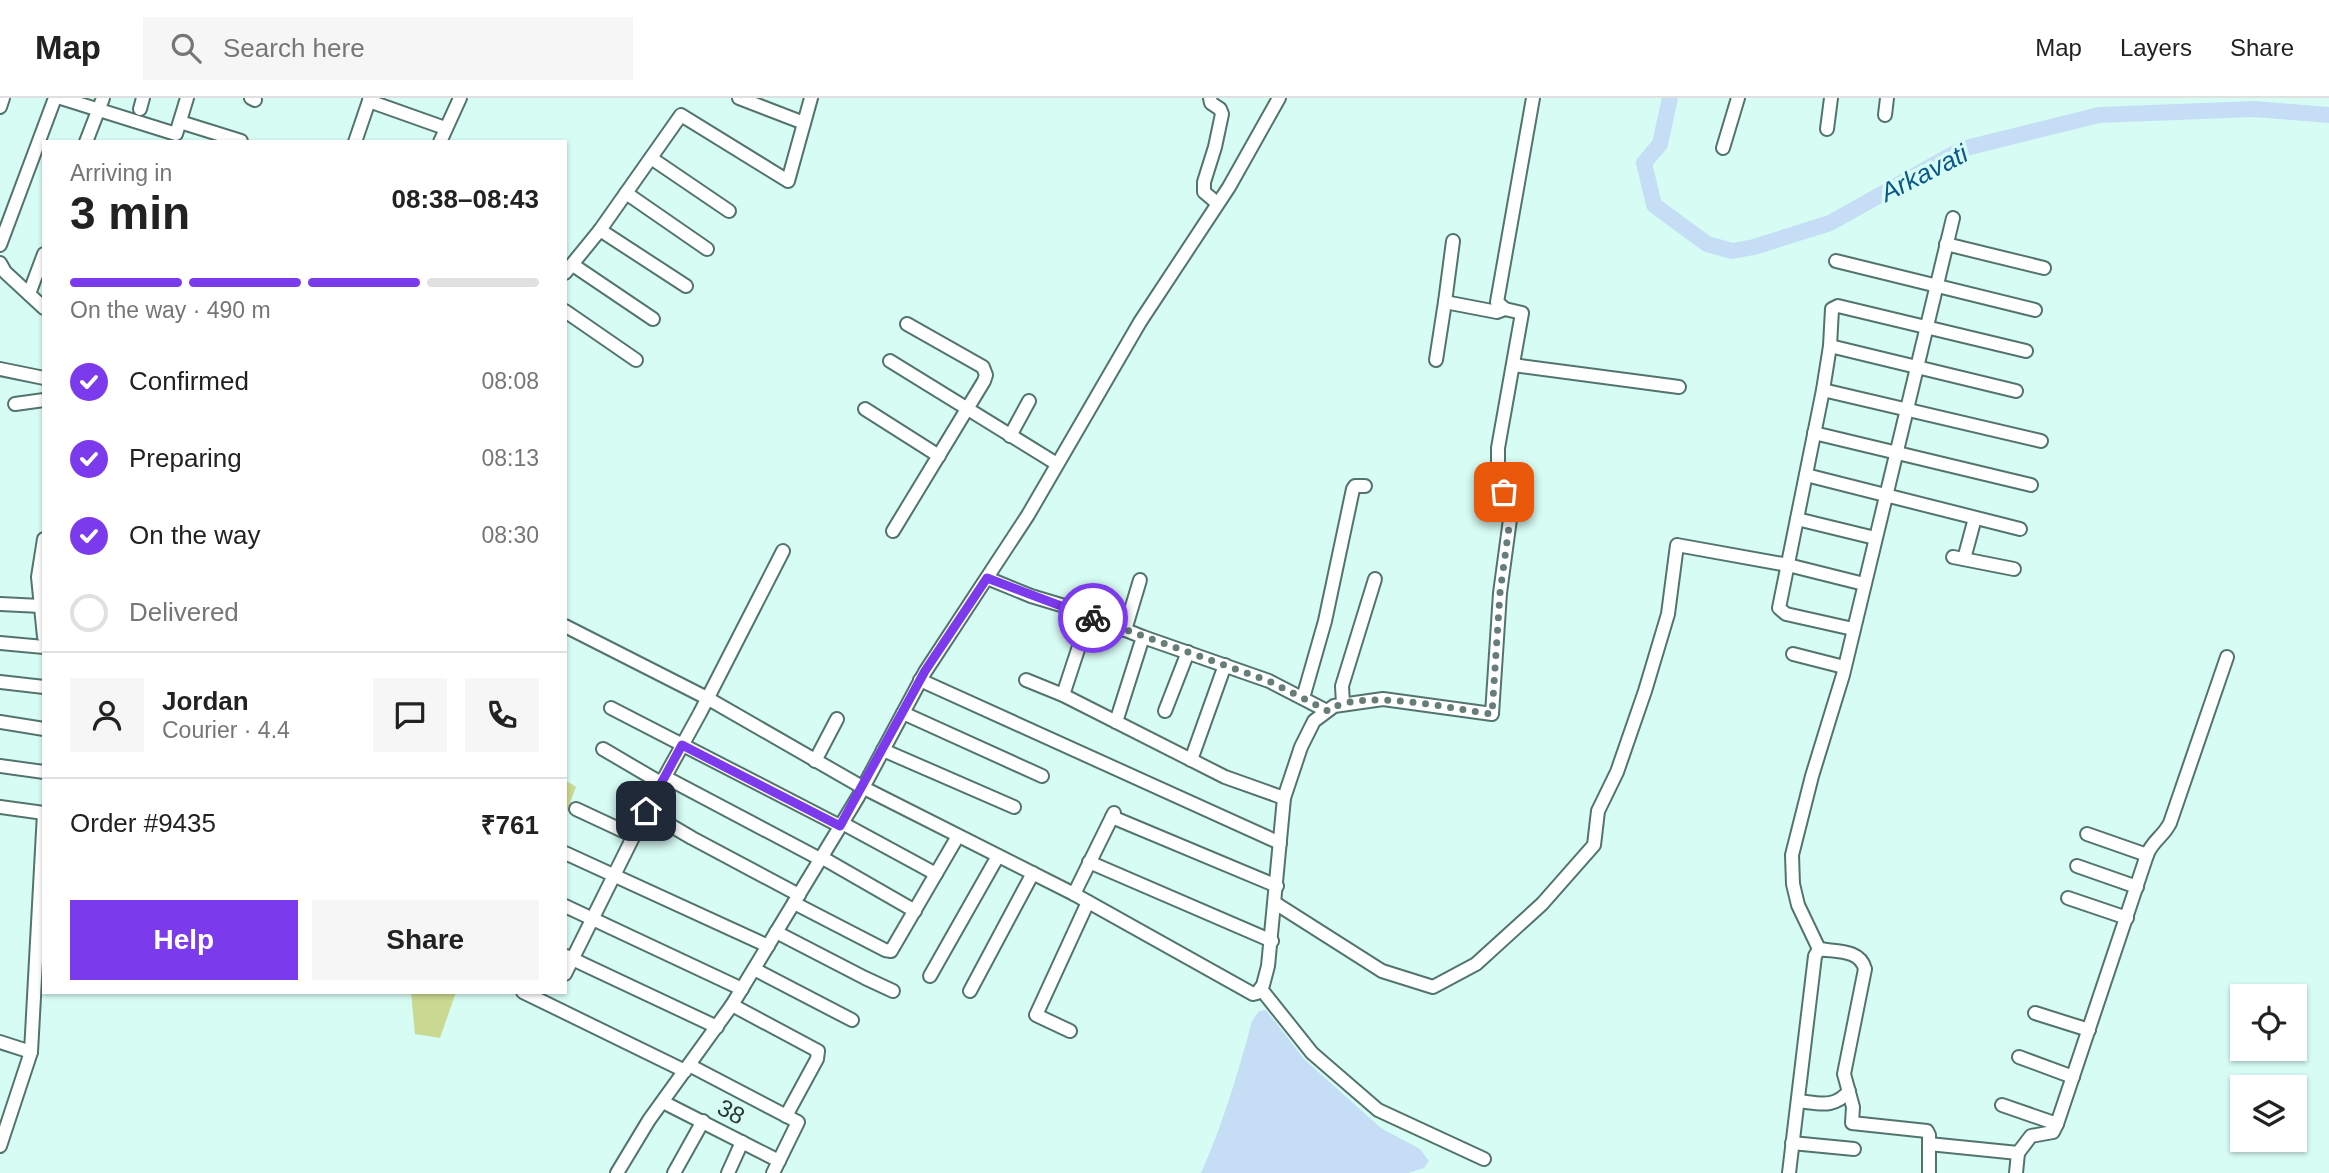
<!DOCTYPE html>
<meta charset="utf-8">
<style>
:root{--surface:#fff;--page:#f6f6f6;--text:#222;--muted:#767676;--line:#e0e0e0;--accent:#7c3aed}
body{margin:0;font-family:Arial,sans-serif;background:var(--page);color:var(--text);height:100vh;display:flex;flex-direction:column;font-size:26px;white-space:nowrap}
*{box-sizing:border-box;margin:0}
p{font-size:23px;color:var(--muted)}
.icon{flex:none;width:38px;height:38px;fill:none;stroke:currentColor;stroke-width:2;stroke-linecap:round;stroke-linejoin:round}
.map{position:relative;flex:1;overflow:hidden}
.drawer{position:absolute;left:42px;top:42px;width:525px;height:854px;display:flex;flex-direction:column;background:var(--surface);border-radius:0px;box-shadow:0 2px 5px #0004}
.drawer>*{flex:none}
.controls{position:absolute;left:2230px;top:886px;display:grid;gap:14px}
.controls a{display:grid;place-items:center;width:77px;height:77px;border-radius:0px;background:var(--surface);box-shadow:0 2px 5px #0004;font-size:35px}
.pin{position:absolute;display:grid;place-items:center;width:60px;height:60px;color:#fff;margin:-30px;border-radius:14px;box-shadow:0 4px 10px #0006}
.courier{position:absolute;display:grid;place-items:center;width:70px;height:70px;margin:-35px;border:5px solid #7c3aed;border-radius:50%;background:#fff;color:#222;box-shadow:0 2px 9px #0007}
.overview em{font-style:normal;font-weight:700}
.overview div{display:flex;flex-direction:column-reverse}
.overview{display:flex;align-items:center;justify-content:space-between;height:119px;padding:0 28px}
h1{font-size:46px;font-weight:700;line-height:52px}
.bar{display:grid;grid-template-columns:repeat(4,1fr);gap:10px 7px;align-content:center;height:84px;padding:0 28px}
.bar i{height:9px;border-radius:5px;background:var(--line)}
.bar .selected{background:var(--accent)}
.bar p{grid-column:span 4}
.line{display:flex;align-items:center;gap:18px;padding:0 28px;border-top:2px solid var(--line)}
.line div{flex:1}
.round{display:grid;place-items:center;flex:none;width:74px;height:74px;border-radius:0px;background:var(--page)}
ol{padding:0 28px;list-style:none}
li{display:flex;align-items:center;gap:21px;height:77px}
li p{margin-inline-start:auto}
li .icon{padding:7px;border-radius:50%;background:var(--accent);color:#fff;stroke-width:4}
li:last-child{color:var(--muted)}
li i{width:38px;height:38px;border:4px solid var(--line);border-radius:50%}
.cta{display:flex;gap:14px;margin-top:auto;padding:14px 28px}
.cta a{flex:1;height:80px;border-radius:0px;background:var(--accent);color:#fff;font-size:28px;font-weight:700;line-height:80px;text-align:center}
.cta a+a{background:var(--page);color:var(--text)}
header{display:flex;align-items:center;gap:42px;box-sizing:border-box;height:98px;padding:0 35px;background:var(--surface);border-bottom:2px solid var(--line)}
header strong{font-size:33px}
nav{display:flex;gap:38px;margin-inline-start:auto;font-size:24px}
.search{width:490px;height:63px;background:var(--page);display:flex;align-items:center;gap:18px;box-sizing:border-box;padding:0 24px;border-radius:0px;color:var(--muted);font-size:26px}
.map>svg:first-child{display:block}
</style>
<header>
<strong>Map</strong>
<div class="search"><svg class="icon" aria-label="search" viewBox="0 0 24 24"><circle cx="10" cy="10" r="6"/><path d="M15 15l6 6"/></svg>Search here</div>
<nav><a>Map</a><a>Layers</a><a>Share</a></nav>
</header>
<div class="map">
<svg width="2329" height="1075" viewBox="0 0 2329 1075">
<rect width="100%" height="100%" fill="#d7fcf4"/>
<g fill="#cad991">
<path d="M565,682L576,689L565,718Z"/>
<path d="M411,894H456L440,940L415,936Z"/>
</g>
<path fill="#c5def5" d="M1266,912L1305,962L1381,1030L1420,1051L1429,1063L1424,1070L1408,1075H1201C1223,1026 1238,975 1252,923L1259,913Z"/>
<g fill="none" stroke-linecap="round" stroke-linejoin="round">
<path stroke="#c5def5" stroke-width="16" d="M1670,0L1660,46L1644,65L1654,107L1707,146L1732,153L1754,149L1830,125L1962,51L2099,17L2254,11L2329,17"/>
<g stroke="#52746d" stroke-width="16">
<g id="minor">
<path d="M61,0L176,36L187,0"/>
<path d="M251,0L255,2"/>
<path d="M739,0L804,25"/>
<path d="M1210,0L1211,5L1220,11L1222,16L1215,49L1204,84V94L1217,105"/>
<path d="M369,3L445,30"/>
<path d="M0,9L3,0"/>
<path d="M140,11L143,0"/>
<path d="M1885,17L1887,0"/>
<path d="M180,24L241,43"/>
<path d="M1827,31L1831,0"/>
<path d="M86,44L103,0"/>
<path d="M355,44L370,0"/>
<path d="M440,44L460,0"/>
<path d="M1723,50L1738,0"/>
<path d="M651,60L729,113"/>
<path d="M626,95L707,151"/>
<path d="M600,132L686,188"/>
<path d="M1453,143L1445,204L1497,214L1505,211"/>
<path d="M1946,146L2044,170"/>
<path d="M0,147L55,0"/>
<path d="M1836,163L2035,212"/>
<path d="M0,165L5,174L44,210"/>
<path d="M573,167L653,221"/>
<path d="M565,175L600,132L681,17L788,83L811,0"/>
<path d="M29,196L44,156"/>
<path d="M565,213L636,262"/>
<path d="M1830,248L2016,293"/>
<path d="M1436,262L1445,204"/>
<path d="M890,263L1057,366"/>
<path d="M1513,267L1679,289"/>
<path d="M0,271L44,280"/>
<path d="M1823,292L2041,343"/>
<path d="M15,306L44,302"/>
<path d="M865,311L939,358"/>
<path d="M1814,335L2031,387"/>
<path d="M1010,338L1029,303"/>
<path d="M1806,377L2020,431"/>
<path d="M1797,421L1875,440"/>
<path d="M893,433L984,283L986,277L983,269L907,226"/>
<path d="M44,441L38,479L44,539"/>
<path d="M1953,459L2014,471"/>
<path d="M1964,461L1975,420"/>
<path d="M987,480L1031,498L1071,510L1143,539L1269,583L1327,613"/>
<path d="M0,506L41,508"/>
<path d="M565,528L707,600L862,689L1074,796L1253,896L1257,895L1263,887L1268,868L1284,700L1301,649L1314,623L1334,608L1383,601L1492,616L1500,495L1511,414L1498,375V350L1522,215L1505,211L1497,204L1533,0"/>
<path d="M1853,531L1786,516L1779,510L1823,292L1830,248L1832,211L1838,208L2026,253"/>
<path d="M1125,532L1140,482"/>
<path d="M0,545L44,549"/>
<path d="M1793,556L1844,569"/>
<path d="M920,582L1280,745"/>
<path d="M1026,582L1063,597L1225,679L1284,700"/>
<path d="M0,584L44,589"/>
<path d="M1063,597L1089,518"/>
<path d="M1303,600L1325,523L1353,391L1355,388H1365"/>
<path d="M1343,606L1342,588L1375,481"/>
<path d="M611,610L840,728"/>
<path d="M1165,613L1188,554"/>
<path d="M903,615L1042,678"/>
<path d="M0,624L44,631"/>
<path d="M1116,624L1143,539"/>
<path d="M603,651L661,685"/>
<path d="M883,652L1014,709"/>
<path d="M1191,662L1225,567"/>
<path d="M815,663L837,621"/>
<path d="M0,668L44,674"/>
<path d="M665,679L820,761"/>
<path d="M0,709L44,715"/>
<path d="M576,711L634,738"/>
<path d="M646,713L692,740L799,797"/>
<path d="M1112,719L1277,788"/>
<path d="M842,725L936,776"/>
<path d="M2087,736L2147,757"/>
<path d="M565,755L768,848"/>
<path d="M821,759L915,813"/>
<path d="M1089,764L1272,843"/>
<path d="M2077,768L2137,789"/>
<path d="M1074,796L1114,715"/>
<path d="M2068,800L2127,820"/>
<path d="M794,805L885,852L891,853L958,738"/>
<path d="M1275,805L1382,873L1433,889L1476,866L1542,806L1594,747L1598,713L1617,674L1645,593L1668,516L1677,447L1788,467L1864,486"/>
<path d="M565,808L742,891"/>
<path d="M776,834L865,880L893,893"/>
<path d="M1819,851L1798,807L1793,786L1792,757L1812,678L1843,577L1953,120"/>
<path d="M566,858L717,929"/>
<path d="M754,871L852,922"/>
<path d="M565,876L646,713L700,615L783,453"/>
<path d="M930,878L998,758"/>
<path d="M1261,891L1312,955L1378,1012L1484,1061"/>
<path d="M970,893L1033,775"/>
<path d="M523,894L685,973"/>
<path d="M732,907L818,953L817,961L786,1018"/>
<path d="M2035,915L2089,932"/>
<path d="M1070,933L1036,917L1088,804"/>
<path d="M0,944L31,954"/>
<path d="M2019,959L2073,979"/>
<path d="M689,967L798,1024L773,1075"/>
<path d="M1798,1003C1819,1005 1834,1011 1849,993"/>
<path d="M663,1004L779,1063"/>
<path d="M2002,1007L2057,1026"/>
<path d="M1792,1045L1854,1051"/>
<path d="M1929,1046L2018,1055L2016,1075"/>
<path d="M0,1048L31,954L44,715"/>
<path d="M2018,1055L2031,1038L2053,1034L2057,1026L2147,757C2152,743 2163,739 2170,725L2227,559"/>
<path d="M617,1075L649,1022L732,907L858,699L925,574L1028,417L1140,224L1229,89L1279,0"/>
<path d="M674,1075L703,1023"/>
<path d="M728,1075L742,1044"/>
<path d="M1789,1075L1815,858L1819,851C1836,854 1860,851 1865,871L1844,976L1853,1009L1852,1025L1927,1033L1929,1037V1075"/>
</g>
</g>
<use href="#minor" stroke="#fff" stroke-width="12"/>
</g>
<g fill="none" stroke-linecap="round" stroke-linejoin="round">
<path stroke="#677d78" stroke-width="7" stroke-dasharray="0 12.6" d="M1093,520L1269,583L1328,613C1358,589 1454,611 1492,616L1500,495L1511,414L1504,394"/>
<path stroke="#7c3aed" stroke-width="9" d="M646,713L682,647L840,728L925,573L987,480L1093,520"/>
</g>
<g text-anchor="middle" stroke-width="7" stroke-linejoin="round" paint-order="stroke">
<g font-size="24" fill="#2b3936" stroke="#d7fcf4">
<text transform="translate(731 1014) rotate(28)" y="8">38</text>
</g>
<g font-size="26" font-style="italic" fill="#0c578a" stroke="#d7fcf4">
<text transform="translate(1924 75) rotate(-27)" y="9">Arkavati</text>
</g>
</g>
</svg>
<div class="controls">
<a><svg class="icon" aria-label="locate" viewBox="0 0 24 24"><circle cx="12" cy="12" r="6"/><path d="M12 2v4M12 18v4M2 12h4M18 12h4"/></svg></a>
<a><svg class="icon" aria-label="layers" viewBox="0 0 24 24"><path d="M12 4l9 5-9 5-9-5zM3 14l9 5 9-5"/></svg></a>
</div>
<div class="pin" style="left:1504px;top:394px;background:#ea580c"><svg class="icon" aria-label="bag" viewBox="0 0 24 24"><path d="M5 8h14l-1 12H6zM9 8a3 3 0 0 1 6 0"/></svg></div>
<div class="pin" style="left:646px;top:713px;background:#1f2937"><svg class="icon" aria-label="home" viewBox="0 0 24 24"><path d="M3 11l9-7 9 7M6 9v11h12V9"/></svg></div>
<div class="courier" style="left:1093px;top:520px"><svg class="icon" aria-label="bike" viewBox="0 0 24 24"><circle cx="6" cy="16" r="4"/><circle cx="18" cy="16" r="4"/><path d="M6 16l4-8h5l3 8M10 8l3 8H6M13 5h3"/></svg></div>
<section class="drawer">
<div class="overview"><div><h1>3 min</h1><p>Arriving in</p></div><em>08:38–08:43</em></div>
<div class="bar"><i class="selected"></i><i class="selected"></i><i class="selected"></i><i></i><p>On the way · 490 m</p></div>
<ol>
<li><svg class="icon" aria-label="check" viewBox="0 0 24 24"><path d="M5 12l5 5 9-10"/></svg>Confirmed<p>08:08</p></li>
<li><svg class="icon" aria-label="check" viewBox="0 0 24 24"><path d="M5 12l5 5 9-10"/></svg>Preparing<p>08:13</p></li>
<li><svg class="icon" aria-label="check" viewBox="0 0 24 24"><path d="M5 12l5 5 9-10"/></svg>On the way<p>08:30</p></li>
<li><i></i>Delivered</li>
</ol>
<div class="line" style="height:126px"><a class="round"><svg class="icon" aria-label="person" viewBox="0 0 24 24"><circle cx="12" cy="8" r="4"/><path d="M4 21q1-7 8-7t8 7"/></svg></a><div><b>Jordan</b><p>Courier · 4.4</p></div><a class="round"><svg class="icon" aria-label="chat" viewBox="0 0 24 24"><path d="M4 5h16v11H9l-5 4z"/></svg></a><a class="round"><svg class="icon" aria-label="phone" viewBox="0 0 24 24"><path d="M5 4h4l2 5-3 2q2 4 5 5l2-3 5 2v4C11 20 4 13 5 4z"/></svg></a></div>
<div class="line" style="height:91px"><div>Order #9435</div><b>₹761</b></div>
<div class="cta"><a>Help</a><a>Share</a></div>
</section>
</div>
